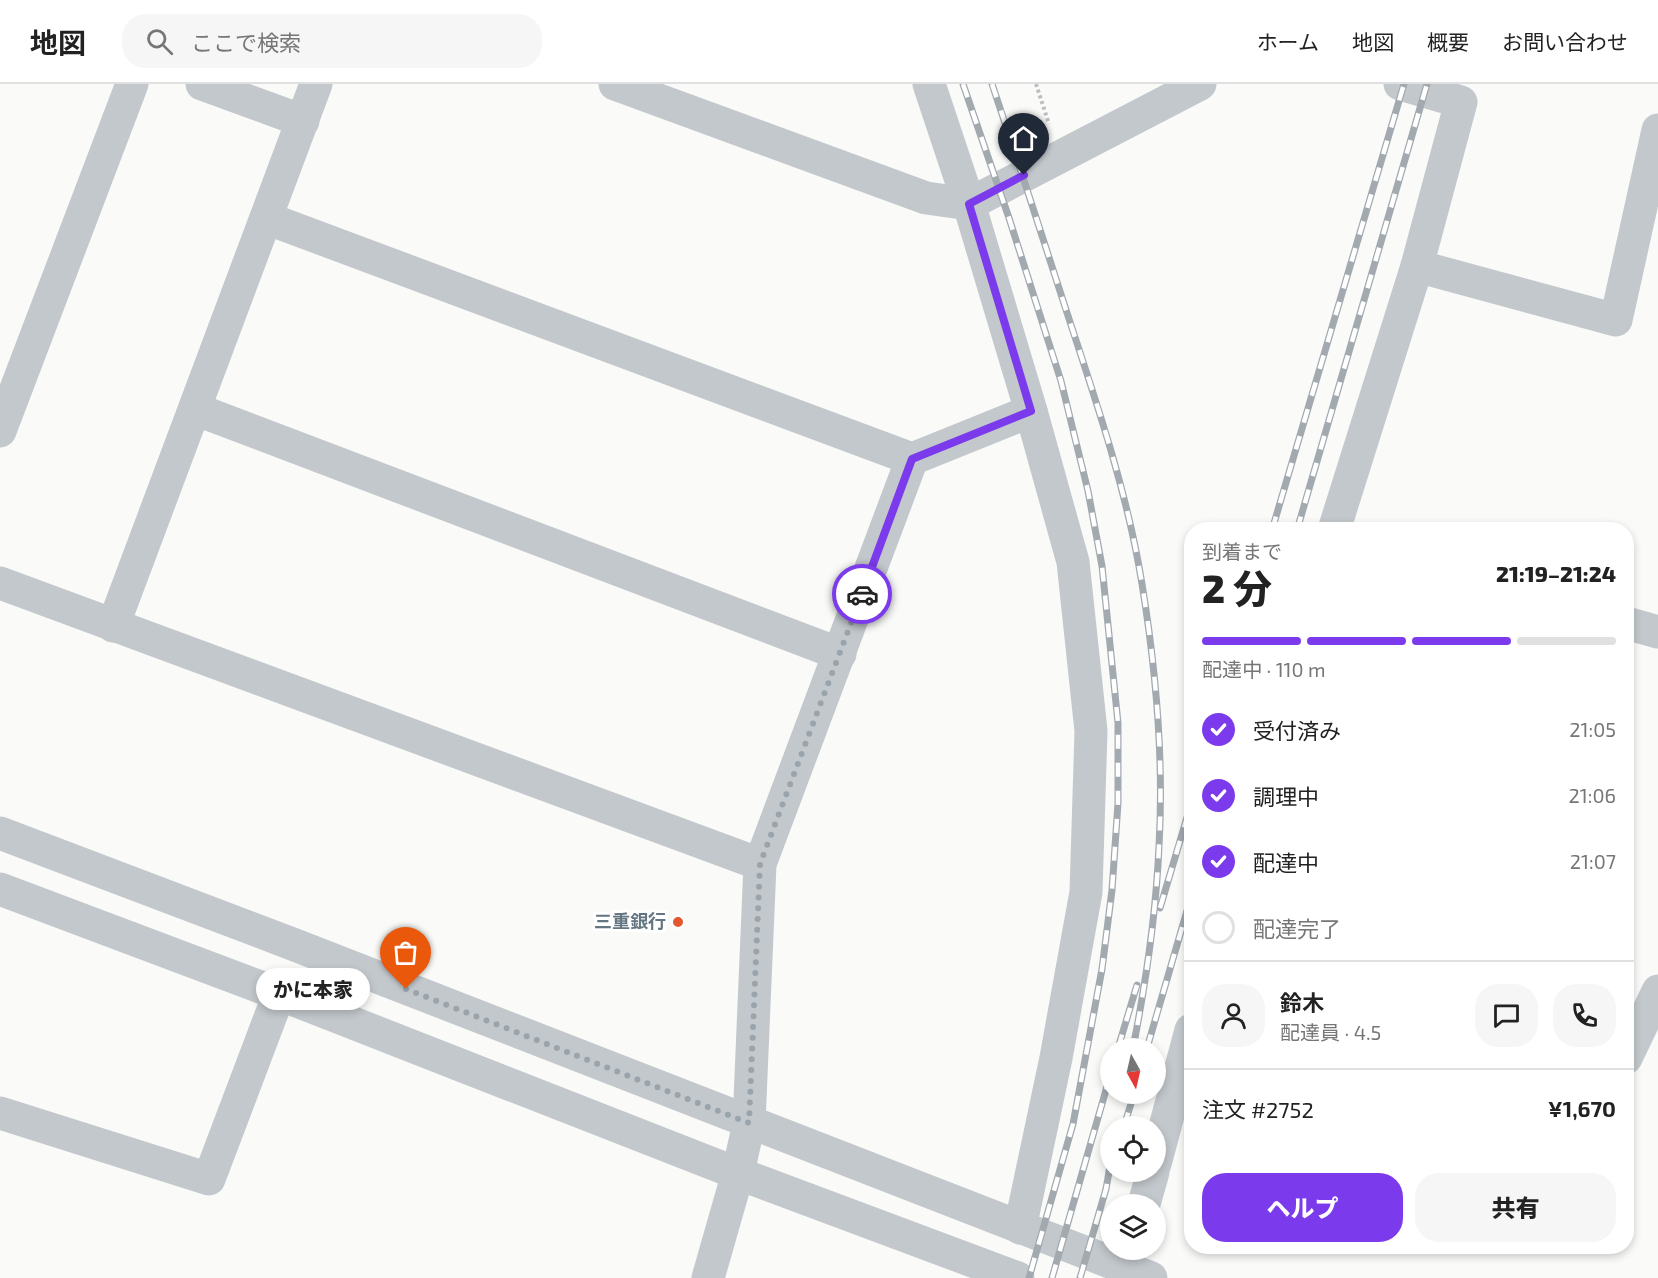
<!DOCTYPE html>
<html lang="ja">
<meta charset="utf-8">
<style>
:root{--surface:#fff;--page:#f6f6f6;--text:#222;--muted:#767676;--line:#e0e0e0;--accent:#7c3aed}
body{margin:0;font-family:"Exo 2","Noto Sans JP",sans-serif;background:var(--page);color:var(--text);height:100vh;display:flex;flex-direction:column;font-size:22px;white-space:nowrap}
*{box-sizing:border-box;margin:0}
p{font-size:20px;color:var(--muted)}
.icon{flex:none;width:33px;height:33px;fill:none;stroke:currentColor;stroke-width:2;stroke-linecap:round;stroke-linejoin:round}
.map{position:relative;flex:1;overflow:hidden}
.sheet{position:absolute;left:1184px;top:438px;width:450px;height:732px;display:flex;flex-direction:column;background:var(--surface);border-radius:24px;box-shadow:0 3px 9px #0003}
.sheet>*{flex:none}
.needle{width:39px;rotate:172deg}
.buttons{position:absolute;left:1100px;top:954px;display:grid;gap:12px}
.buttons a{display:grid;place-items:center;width:66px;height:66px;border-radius:50%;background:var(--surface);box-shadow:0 3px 9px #0003;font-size:30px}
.pin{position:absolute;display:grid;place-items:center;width:51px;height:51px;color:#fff;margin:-62px -26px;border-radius:50% 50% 50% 0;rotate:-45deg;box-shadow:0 0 6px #0007}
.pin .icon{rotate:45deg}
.courier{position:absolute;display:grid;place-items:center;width:60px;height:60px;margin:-30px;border:4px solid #7c3aed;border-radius:50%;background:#fff;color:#222;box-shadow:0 2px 8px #0007}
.bubble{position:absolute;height:42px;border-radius:21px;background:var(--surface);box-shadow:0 3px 9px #0003;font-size:20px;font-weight:800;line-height:42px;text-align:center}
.headline em{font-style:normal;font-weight:800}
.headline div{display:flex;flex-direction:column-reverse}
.headline{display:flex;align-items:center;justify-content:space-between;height:102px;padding:0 18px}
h1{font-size:39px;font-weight:800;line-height:45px}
.bar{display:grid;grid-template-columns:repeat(4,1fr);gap:9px 6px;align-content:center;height:72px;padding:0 18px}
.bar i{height:8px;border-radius:4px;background:var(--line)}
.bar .selected{background:var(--accent)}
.bar p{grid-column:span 4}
.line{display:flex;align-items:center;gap:15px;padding:0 18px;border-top:2px solid var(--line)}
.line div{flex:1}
.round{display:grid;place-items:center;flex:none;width:63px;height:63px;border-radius:24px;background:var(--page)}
ol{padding:0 18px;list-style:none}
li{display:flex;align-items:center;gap:18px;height:66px}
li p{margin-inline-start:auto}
li .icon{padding:6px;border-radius:50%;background:var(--accent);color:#fff;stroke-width:4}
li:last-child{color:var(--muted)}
li i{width:33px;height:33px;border:3px solid var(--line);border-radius:50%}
.primary-button{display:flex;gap:12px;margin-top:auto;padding:12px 18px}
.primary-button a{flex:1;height:69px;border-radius:24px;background:var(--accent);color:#fff;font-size:24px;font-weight:800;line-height:69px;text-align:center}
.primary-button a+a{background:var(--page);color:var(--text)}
header{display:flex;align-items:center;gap:36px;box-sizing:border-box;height:84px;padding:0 30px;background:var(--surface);border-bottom:2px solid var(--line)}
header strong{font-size:28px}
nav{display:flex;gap:33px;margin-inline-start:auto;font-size:21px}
.search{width:420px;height:54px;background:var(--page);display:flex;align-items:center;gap:15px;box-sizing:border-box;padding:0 21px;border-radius:24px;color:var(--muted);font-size:22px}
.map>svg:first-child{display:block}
</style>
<header>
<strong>地図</strong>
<div class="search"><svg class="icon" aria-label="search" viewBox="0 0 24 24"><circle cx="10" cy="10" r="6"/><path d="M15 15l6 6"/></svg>ここで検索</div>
<nav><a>ホーム</a><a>地図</a><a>概要</a><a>お問い合わせ</a></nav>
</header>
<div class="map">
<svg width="1658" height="1194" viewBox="0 0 1658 1194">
<rect width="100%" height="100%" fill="#fafaf8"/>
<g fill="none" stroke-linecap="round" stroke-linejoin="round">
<path stroke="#bbbfc2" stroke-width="4" stroke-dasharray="3 3" stroke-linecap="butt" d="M1036,0L1049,40"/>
<g stroke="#c3c8cc" stroke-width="33">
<path d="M202,0L303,37"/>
<path d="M615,0L926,114L969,120L1200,0"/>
<path d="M266,134L912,375L1031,327L969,120L929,0"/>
<path d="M1417,182L1616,236L1658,46"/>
<path d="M195,325L840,570"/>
<path d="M0,347L132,0"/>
<path d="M1334,446L1417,182L1461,18L1400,0"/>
<path d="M0,499L760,780"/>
<path d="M1626,539L1658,548"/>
<path d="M113,542L316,0"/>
<path d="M0,749L295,861L1151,1194"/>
<path d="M0,805L279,910L721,1083L1018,1194"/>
<path d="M1626,974L1658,907"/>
<path d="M0,1029L209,1095L279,910"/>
<path d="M1155,1080L1191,946"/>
<path d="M1144,1120L1153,1088"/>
<path d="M1020,1144L1056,974L1086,808L1091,647L1073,478L1031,327"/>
<path d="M708,1194L738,1089L749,1039L760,780L912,375"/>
</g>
<g stroke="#a2aab0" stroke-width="7">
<g id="rail">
<path d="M963,0L1009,134L1061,297L1088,407L1102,482L1118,639V719L1112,806L1102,885L1073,1040L1029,1194"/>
<path d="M992,0C1019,80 1045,161 1071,241C1099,326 1128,412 1142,500C1156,586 1164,675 1159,762C1156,830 1146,898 1133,964"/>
<path d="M1272,446L1404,0"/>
<path d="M1297,446L1427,0"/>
<path d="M1160,824L1191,720"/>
<path d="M1118,964L1137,901"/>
<path d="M1147,964L1191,813"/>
<path d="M1124,1042L1134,1010"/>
<path d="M1052,1194L1110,992"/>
<path d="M1080,1194L1106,1105L1110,1082"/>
</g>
</g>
<use href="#rail" stroke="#fff" stroke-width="4.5" stroke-dasharray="14" stroke-linecap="butt"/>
</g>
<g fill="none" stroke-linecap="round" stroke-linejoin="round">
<path stroke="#99a4ac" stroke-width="6" stroke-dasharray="0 10.8" d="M406,905L749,1039L760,780L862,510"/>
<path stroke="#7c3aed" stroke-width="8" d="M862,510L912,375L1031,327L969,120L1024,91"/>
</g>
<circle fill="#e4572e" stroke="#fff" stroke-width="2" cx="678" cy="838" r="6"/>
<g text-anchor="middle" stroke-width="6" stroke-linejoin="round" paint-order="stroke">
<g font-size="18" font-weight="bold" fill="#657683" stroke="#fff" text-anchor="end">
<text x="666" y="844">三重銀行</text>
</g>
</g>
</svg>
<div class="buttons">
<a><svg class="needle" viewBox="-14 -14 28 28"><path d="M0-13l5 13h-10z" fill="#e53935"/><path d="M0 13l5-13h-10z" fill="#767676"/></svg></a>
<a><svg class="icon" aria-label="locate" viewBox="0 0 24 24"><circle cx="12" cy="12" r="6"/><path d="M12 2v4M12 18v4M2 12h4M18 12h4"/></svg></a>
<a><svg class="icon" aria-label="layers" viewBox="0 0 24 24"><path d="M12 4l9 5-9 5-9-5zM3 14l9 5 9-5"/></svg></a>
</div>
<div class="pin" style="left:406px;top:905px;background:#ea580c"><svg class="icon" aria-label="bag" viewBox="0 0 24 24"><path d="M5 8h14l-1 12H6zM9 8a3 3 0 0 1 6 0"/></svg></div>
<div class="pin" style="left:1024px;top:91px;background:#1f2937"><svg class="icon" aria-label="home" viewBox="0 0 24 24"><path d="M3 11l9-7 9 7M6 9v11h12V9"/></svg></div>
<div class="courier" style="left:862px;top:510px"><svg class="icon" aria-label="car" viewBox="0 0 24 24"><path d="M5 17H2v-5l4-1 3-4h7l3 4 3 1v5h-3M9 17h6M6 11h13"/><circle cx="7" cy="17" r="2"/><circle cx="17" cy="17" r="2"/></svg></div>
<div class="bubble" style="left:256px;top:884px;width:114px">かに本家</div>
<section class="sheet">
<div class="headline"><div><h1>2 分</h1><p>到着まで</p></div><em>21:19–21:24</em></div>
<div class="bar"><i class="selected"></i><i class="selected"></i><i class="selected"></i><i></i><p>配達中 · 110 m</p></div>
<ol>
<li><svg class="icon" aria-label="check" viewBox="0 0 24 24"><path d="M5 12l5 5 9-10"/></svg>受付済み<p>21:05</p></li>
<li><svg class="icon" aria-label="check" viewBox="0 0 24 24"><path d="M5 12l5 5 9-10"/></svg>調理中<p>21:06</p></li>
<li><svg class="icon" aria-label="check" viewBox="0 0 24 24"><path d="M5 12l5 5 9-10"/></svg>配達中<p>21:07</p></li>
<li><i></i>配達完了</li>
</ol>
<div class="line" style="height:108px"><a class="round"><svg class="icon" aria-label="person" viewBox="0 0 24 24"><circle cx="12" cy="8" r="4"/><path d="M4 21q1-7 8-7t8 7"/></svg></a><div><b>鈴木</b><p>配達員 · 4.5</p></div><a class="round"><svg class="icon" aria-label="chat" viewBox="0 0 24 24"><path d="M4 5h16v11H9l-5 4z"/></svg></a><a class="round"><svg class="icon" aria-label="phone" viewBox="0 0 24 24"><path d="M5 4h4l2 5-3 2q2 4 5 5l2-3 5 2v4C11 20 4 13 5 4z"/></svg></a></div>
<div class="line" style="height:78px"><div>注文 #2752</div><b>¥1,670</b></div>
<div class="primary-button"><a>ヘルプ</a><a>共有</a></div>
</section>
</div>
